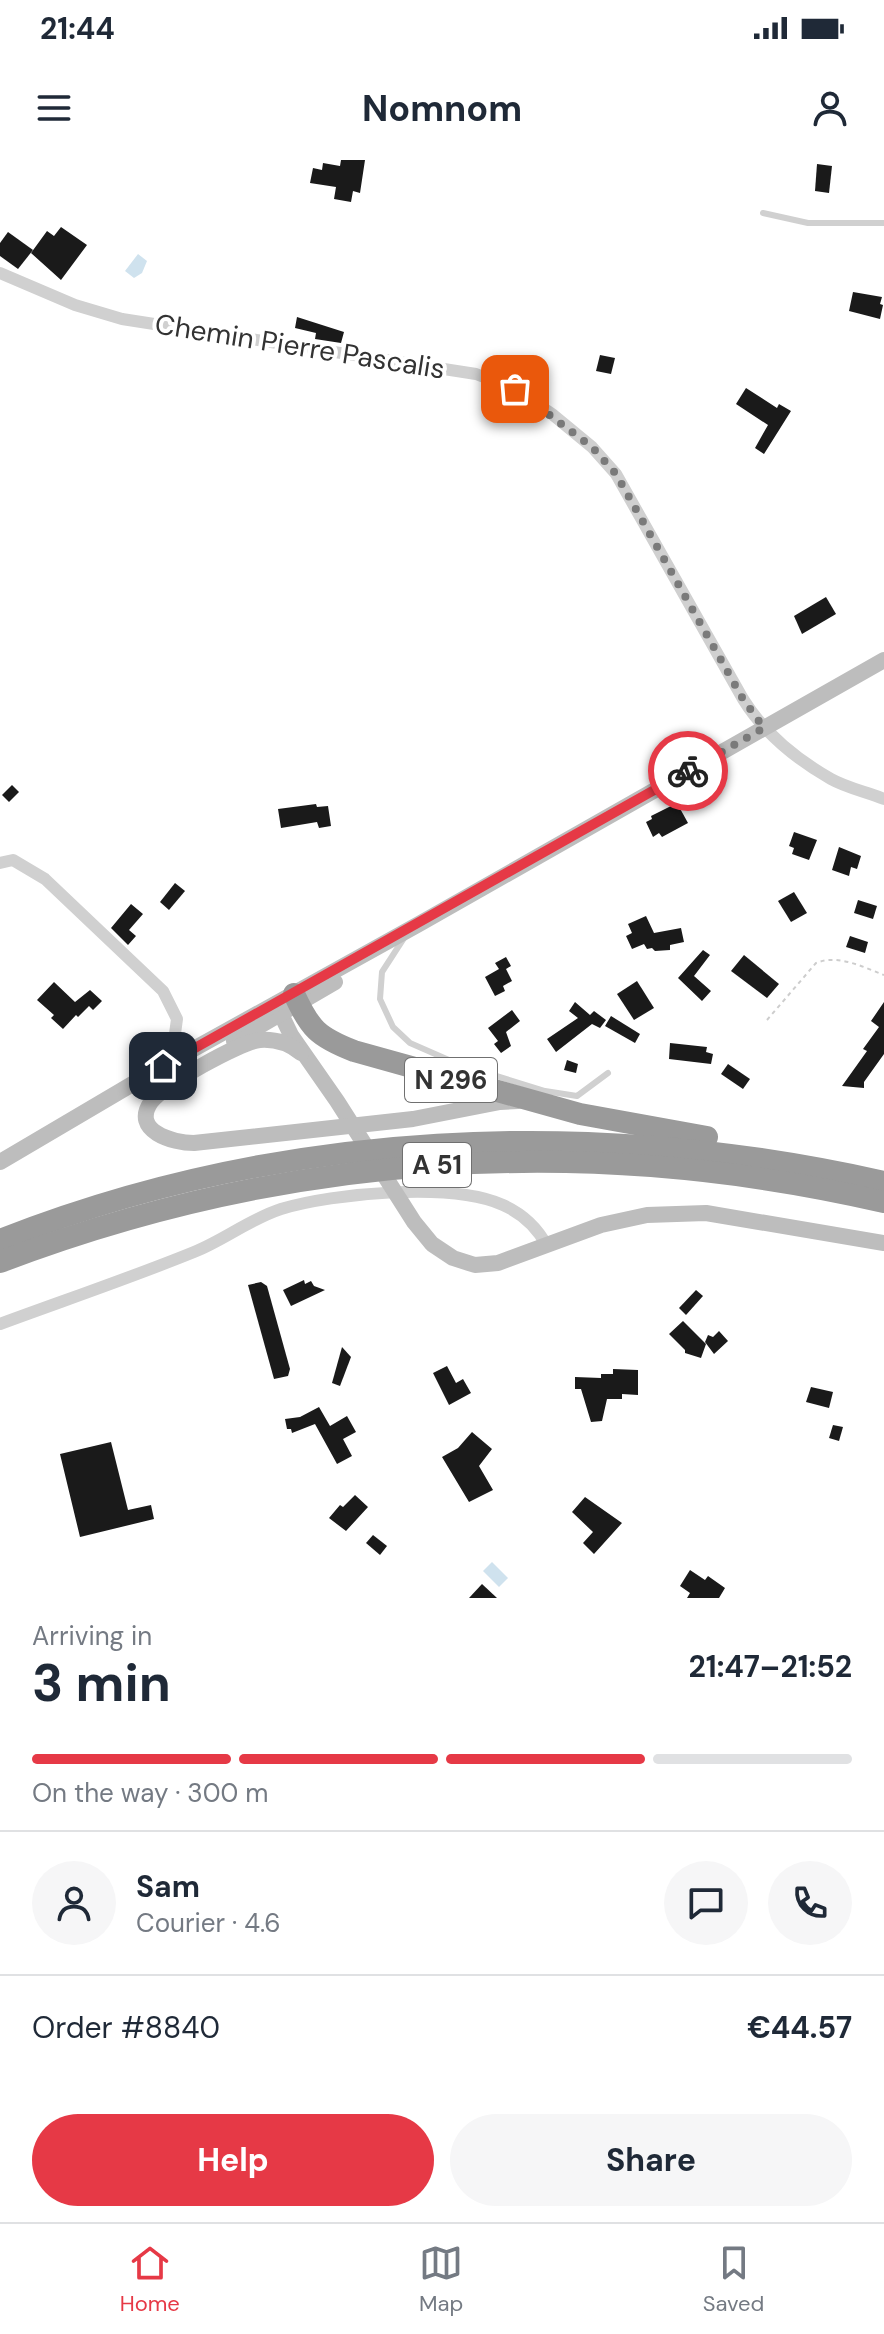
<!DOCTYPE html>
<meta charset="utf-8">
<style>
:root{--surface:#fff;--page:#f6f6f7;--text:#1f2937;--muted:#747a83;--line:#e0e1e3;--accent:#e63946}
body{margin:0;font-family:"DM Sans",sans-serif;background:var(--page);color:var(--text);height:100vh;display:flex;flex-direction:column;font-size:30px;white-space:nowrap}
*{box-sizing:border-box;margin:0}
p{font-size:26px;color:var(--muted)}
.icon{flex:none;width:44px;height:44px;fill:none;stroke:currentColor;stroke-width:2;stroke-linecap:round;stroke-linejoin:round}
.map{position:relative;height:1438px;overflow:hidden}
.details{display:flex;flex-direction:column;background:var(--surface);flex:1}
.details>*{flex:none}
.pin{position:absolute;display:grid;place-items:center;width:68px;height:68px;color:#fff;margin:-34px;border-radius:16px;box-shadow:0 4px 12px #0006}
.courier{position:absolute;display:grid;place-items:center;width:80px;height:80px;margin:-40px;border:6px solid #e63946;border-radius:50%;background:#fff;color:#222;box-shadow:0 2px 10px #0007}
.summary em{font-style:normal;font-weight:700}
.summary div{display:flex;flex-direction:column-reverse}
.summary{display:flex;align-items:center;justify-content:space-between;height:136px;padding:0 32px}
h1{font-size:52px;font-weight:700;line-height:60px}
.bar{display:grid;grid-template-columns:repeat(4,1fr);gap:12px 8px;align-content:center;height:96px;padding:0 32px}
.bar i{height:10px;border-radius:6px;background:var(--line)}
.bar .on{background:var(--accent)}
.bar p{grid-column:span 4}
.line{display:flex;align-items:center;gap:20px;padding:0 32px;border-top:2px solid var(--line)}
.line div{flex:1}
.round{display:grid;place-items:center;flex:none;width:84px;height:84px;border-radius:42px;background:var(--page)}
.action{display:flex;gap:16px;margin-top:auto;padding:16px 32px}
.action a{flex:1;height:92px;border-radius:48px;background:var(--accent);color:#fff;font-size:32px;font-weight:700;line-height:92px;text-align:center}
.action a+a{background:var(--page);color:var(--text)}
.status{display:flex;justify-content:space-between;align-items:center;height:56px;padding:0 40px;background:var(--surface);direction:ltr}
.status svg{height:22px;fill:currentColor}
header{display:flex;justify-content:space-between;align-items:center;height:104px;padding:0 32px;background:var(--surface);font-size:36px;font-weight:700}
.tab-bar{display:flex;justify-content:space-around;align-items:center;height:112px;border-top:2px solid var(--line);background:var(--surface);font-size:22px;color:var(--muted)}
.tab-bar a{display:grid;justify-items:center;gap:4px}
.tab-bar .on{color:var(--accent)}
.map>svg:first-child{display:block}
</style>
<div class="status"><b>21:44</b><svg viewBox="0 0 49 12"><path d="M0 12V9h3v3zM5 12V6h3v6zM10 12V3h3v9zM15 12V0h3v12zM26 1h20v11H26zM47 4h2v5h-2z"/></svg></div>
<header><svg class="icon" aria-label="menu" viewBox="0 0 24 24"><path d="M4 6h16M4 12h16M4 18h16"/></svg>Nomnom<svg class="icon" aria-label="person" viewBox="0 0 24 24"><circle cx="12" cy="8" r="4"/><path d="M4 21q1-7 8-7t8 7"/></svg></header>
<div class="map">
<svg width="884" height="1438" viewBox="0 0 884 1438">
<rect width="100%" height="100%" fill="#fff"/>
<g fill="#cfe2ee">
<path d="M138,94L147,101L142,113L134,118L125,111Z"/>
<path d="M492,1402L508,1418L499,1427L483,1411Z"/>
</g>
<g fill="#1a1a1a">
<path d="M341,0H365L360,33L353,31L351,42L334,39L336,27L310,23L313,8L322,10L323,3L340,6Z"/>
<path d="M817,4L832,6L829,33L815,31Z"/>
<path d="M61,67L87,85L61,120L31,93L47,71L54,76Z"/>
<path d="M8,72L33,90L18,109L0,96V83Z"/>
<path d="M853,132L882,137L880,144L883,145L880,159L849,151Z"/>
<path d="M297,157L344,172L341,183L315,179L316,173L295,168Z"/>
<path d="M600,195L615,198L611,214L596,211Z"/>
<path d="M746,228L777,248L779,244L791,251L764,294L755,288L768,265L736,244Z"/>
<path d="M826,437L836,454L802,474L794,456Z"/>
<path d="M12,625L19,632L9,642L2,635Z"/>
<path d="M677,643L688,663L662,677L659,673L653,677L646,662L652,659L651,656Z"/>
<path d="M316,644L317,647L328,646L331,666L319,668L317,662L281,668L278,649Z"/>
<path d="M794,672L817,680L809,700L792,694L794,688L789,686Z"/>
<path d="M839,687L861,696L857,709L851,707L849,716L832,710Z"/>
<path d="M175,723L185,731L169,750L160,742Z"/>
<path d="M794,732L807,753L791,762L778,741Z"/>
<path d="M858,740L877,746L873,759L854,753Z"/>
<path d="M131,744L143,754L129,770L136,776L128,785L111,768Z"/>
<path d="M646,756L654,773L681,768L684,782L670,785V790L655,791L652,788L647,789L644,784L632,789L626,776L632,773L628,764Z"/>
<path d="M850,776L868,782L865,793L846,787Z"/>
<path d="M703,790L710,795L694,816L711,831L702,841L678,818Z"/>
<path d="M744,795L779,824L767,838L731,811Z"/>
<path d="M506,797L511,806L506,809L512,821L503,826L505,831L495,836L485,817L499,809L495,803Z"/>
<path d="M637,821L654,848L634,860L617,834Z"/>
<path d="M54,822L75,842L90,830L102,841L93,850L89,846L78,857L76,855L63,869L51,858L54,855L37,840Z"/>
<path d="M575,842L590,855L594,851L606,860L600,868L592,864L556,892L547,879L578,858L569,851Z"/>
<path d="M884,842V894L864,922V928L842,926L867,891L863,889L879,867L871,861Z"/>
<path d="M512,850L520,861L506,872L511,886L501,893L494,884L498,881L488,868Z"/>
<path d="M611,856L640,874L635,883L605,866Z"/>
<path d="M670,883L707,887L706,892L713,894L711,904L669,899Z"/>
<path d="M567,900L578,904L576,913L564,910Z"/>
<path d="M728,904L750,919L743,929L721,914Z"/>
<path d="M304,1120L305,1124L311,1121L314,1126L325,1130L291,1146L283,1130Z"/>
<path d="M261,1122L267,1126L290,1209L288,1216L274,1219L248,1125Z"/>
<path d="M696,1130L703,1136L686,1155L679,1148Z"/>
<path d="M683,1161L706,1184L701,1198L685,1193V1190L669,1174Z"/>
<path d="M719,1171L728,1181L714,1194L705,1182L708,1175L713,1177Z"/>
<path d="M342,1187L351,1197L340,1226L332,1223Z"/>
<path d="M447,1206L456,1223L463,1219L471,1233L449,1245L433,1213Z"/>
<path d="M613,1209L638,1210V1235L622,1234V1239H607L602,1261L591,1262L581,1229H575V1217L601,1218V1214H613Z"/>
<path d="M811,1227L833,1232L829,1248L806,1242Z"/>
<path d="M319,1247L330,1266L347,1256L356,1272L343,1279L352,1296L337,1304L315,1264L292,1273L291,1269H287L285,1259L300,1257Z"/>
<path d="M833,1265L843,1267L839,1281L829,1278Z"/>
<path d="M472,1272L492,1289L479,1306L493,1330L469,1342L442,1297L458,1288Z"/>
<path d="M111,1282L128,1350L151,1345L154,1359L80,1377L60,1294Z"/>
<path d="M355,1335L368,1347L346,1371L329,1358L340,1345L343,1347Z"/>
<path d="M585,1337L622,1363L594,1394L583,1383L593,1372L572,1352Z"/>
<path d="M373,1375L387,1386L380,1395L366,1383Z"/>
<path d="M690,1410L705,1420L708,1416L725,1428L719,1438H687L690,1433L680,1426Z"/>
<path d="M482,1424L497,1438H469Z"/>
</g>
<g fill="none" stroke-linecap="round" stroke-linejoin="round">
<path stroke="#cdcdcd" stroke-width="2" stroke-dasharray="4 4" stroke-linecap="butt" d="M767,860L816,803C838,794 863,807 884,815"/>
<g stroke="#d0d0d0" stroke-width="6">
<path d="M763,53L808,63H884"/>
<path d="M404,778L382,812L380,839L393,867L410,883L458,904L545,931L577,936L608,913"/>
</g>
<g stroke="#d0d0d0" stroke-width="12">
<path d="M0,113L75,145L122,159L476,214L515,229L552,254L592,287L616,314L743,539C764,573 796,599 831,619C847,628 867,632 884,639"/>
<path d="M0,703L13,700L45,719L163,831L177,859L174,881L163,906"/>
<path d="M0,1164C65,1140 130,1118 194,1092C224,1080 250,1059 281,1049C334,1033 452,1022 503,1045C523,1054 537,1067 547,1086"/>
</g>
<g stroke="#bdbdbd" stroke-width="16">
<path d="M276,844L291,875L337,941L414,1062L432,1084L453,1098L475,1105L498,1103L601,1065L647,1055L706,1053L884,1083"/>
<path d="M234,881L335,822"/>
<path d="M301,893C290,884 275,879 260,880C240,882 163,925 151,942C131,971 173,983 194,983L413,959L500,942L518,941"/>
<path d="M0,1002L163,906L419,764L884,500"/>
</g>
<g stroke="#9a9a9a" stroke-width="22">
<path d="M294,834C310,869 318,877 354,891L580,954L707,977"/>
<path d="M0,1080C281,969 591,956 884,1022"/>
<path d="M0,1102C286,993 585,973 884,1042"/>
</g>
</g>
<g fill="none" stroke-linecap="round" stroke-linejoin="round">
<path stroke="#7a7a7a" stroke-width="8" stroke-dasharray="0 14.4" d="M515,229L592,287L616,314L743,539L764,568L688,611"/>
<path stroke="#e63946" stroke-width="10" d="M163,906L688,611"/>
</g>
<g text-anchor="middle" stroke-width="8" stroke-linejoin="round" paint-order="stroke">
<g fill="#fff" stroke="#707070" stroke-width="2">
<rect x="405" y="898" width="92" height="44" rx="6"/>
<rect x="403" y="983" width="68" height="44" rx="6"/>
</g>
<g font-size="26" font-weight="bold" fill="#333">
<text x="451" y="929">N 296</text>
<text x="437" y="1014">A 51</text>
</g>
<g font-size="28" fill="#333" stroke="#fff">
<text transform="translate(300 186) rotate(9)" y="10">Chemin Pierre Pascalis</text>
</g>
</g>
</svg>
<div class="pin" style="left:515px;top:229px;background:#ea580c"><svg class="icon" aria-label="bag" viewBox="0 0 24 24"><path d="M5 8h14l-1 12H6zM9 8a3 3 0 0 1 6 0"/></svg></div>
<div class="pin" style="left:163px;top:906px;background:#1f2937"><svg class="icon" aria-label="home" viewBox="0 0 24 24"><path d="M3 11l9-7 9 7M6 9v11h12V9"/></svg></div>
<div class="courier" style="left:688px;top:611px"><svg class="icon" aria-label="bike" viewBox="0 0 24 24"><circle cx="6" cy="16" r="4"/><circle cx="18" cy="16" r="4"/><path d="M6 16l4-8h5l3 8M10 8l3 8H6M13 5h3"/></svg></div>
</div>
<section class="details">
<div class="summary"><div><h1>3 min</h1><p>Arriving in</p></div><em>21:47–21:52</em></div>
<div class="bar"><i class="on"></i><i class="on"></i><i class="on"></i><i></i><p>On the way · 300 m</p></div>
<div class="line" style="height:144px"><a class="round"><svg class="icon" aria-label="person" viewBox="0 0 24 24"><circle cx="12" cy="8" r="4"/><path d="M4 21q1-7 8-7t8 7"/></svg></a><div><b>Sam</b><p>Courier · 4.6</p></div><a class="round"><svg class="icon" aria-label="chat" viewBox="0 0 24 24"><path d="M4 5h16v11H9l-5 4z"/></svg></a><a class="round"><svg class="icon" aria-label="phone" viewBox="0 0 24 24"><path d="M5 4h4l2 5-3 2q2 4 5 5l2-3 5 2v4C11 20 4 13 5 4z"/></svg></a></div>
<div class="line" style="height:104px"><div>Order #8840</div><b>€44.57</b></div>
<div class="action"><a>Help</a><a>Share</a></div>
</section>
<nav class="tab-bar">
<a class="on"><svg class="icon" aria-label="home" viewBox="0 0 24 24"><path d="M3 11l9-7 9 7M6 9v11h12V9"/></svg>Home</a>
<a><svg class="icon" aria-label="map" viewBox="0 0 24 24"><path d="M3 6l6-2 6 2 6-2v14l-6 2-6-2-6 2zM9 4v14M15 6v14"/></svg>Map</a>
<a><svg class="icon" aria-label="saved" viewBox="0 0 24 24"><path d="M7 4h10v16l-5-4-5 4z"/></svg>Saved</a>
</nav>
